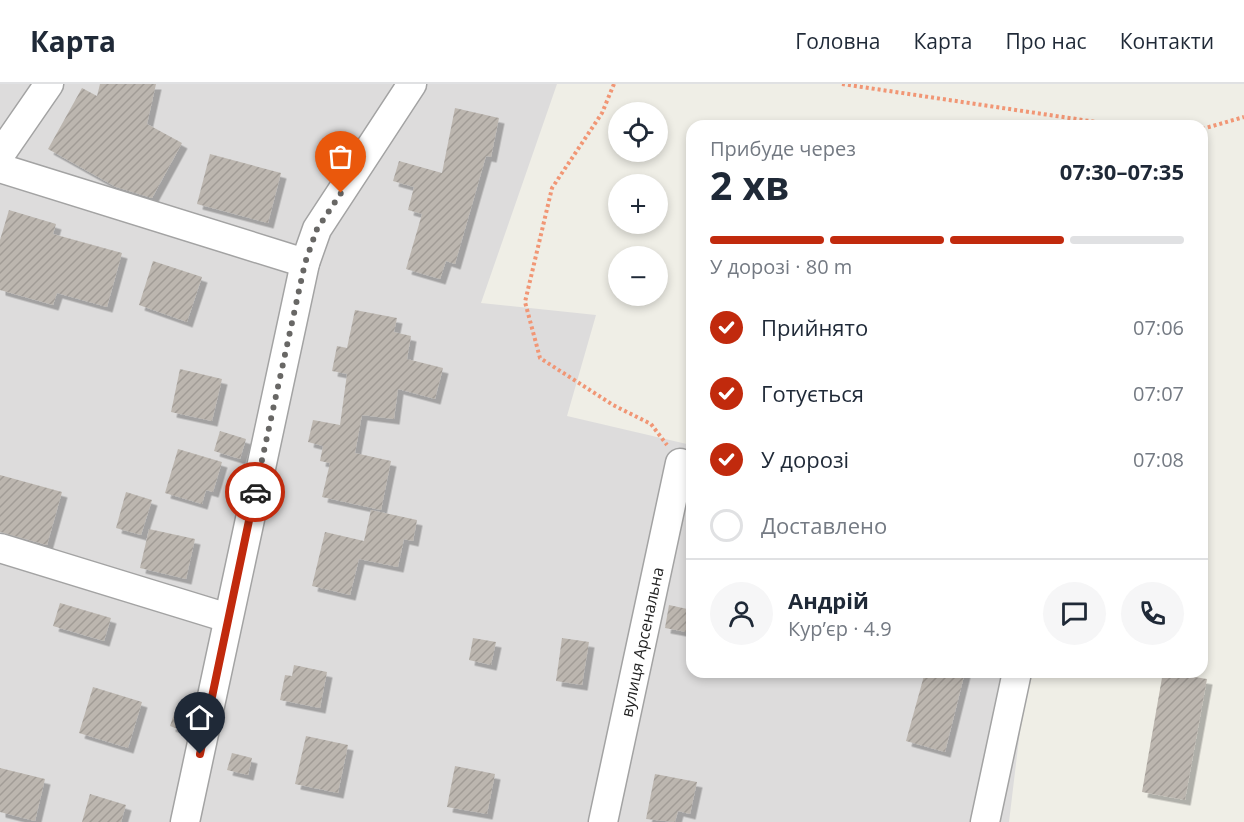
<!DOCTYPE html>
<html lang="uk">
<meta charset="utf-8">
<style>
:root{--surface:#fff;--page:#f6f6f7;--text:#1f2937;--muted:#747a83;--line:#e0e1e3;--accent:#c12a0d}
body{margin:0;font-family:"Open Sans",sans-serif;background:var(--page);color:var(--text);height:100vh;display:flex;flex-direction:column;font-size:22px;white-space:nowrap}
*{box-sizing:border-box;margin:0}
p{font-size:20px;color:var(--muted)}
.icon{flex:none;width:33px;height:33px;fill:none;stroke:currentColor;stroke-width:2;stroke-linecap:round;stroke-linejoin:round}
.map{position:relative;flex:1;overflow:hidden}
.panel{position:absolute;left:686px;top:36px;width:522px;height:558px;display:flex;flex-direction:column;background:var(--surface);border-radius:18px;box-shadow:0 3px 9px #0003}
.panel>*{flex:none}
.fabs{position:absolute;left:608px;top:18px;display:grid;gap:12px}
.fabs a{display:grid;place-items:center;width:60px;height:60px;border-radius:50%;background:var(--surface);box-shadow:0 3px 9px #0003;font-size:30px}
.pin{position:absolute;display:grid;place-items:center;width:51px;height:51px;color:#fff;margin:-62px -26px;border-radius:50% 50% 50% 0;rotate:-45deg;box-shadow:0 0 6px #0007}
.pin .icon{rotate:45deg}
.courier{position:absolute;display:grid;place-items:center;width:60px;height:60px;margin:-30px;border:4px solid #c12a0d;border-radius:50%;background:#fff;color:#222;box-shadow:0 2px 8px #0007}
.head em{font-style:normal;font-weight:700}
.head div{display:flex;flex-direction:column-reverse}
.head{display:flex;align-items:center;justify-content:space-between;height:102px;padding:0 24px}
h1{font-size:39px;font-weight:700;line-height:45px}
.bar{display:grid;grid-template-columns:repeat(4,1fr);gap:9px 6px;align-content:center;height:72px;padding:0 24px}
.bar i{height:8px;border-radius:4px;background:var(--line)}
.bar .selected{background:var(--accent)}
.bar p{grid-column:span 4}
.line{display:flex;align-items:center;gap:15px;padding:0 24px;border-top:2px solid var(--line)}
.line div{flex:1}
.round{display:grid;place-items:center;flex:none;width:63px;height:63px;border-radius:32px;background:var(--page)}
ol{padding:0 24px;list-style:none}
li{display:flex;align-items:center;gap:18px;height:66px}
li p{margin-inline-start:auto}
li .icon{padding:6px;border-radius:50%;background:var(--accent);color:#fff;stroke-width:4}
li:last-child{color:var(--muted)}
li i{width:33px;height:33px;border:3px solid var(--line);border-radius:50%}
header{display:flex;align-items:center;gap:36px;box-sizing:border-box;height:84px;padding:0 30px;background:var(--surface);border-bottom:2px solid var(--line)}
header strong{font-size:28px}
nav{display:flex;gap:33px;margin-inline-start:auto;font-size:21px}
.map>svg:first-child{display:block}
</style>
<header>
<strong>Карта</strong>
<nav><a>Головна</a><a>Карта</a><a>Про нас</a><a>Контакти</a></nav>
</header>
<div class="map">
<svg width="1244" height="738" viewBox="0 0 1244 738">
<defs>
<pattern id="building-hatch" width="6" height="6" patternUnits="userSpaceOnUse" patternTransform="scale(1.5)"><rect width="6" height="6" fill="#bcb6af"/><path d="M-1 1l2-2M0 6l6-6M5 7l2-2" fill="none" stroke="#a19c96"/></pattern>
<filter id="shadow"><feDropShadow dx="5.5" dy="5.5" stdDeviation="0" flood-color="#0004"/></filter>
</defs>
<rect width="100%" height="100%" fill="#efeee6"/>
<path fill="#dddcdc" d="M0,0H557L481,219L596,231L567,332L691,361L692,588H1027L1009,738H0Z"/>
<g fill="url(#building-hatch)" filter="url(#shadow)">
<path d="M100,0H156L147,40L182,59L152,114L116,103L48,65L82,4L97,12Z"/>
<path d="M455,24L499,34L491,73L486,72L455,180L446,177L440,195L406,185L422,130L408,126L414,103L393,97L399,77L442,89Z"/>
<path d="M210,70L281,89L268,139L197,120Z"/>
<path d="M9,126L56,140L53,150L122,169L107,223L57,209L53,221L0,206V156Z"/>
<path d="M153,177L202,193L187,238L139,221Z"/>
<path d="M355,226L397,234L394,248L411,252L407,275L443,284L435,315L398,305L394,335L362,331L355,369L391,377L381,426L322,413L330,379L320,377L323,362L308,358L313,336L340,341L347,290L332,287L337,262L347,264Z"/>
<path d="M180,285L222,295L212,337L171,328Z"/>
<path d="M220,347L246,355L240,375L214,367Z"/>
<path d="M178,365L222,378L213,408L206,406L202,420L165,409Z"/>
<path d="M0,391L62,408L47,461L0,448Z"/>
<path d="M126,408L152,416L141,451L116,444Z"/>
<path d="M371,426L417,436L413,457L404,455L398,483L359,475L350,511L312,502L325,448L364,457Z"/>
<path d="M149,445L195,455L186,495L140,484Z"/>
<path d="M60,519L111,534L104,557L53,542Z"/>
<path d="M669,521L692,526V549L665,544Z"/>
<path d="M473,554L496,558L491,581L469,576Z"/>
<path d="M562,554L589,558L582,601L556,597Z"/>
<path d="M294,581L327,588L320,624L280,616L285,591L292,592Z"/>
<path d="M925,588H965L945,668L906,657Z"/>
<path d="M1163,588L1207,595L1185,716L1142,708Z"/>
<path d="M93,603L142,618L128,664L79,649Z"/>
<path d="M176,624L191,629L186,648L170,642Z"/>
<path d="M306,652L348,661L338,709L295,700Z"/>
<path d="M232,669L252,674L248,691L227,686Z"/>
<path d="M455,682L495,690L487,730L447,723Z"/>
<path d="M0,684L45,695L35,737L0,728Z"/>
<path d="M655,690L697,698L690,730L678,727L675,738L646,735Z"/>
<path d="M90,710L126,721L121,738H82Z"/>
</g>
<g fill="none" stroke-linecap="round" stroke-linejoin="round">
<g stroke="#a3a3a3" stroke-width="31">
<g id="minor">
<path d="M0,71L49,0"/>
<path d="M0,84L305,179"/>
<path d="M0,464L228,534"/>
<path d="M185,738L305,179L317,145L412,0"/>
<path d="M603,738L680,379"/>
<path d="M985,738L1017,588"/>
</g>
</g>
<g stroke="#f19675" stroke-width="4" stroke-dasharray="3 3" stroke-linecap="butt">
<path d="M614,0L602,29L552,104L525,218L540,274L613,321L651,340L667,361"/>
<path d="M842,0L1123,42"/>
<path d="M1202,45L1244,33"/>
</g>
<use href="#minor" stroke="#fff" stroke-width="28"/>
</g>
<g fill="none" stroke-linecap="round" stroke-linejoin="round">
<path stroke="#686765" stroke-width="6" stroke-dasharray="0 10.8" d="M255,408L305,179L317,145L341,109"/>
<path stroke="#c12a0d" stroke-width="8" d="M200,670L255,408"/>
</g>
<g text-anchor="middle" stroke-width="4.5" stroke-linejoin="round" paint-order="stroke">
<g font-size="16" fill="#1f1f1f" stroke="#fff">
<text transform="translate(642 558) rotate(-78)" y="6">вулиця Арсенальна</text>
</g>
</g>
</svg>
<div class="fabs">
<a><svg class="icon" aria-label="locate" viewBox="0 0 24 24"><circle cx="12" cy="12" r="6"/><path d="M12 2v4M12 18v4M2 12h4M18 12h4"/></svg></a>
<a>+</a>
<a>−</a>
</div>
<div class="pin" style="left:341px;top:109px;background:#ea580c"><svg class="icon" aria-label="bag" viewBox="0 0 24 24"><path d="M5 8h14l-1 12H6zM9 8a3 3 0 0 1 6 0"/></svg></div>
<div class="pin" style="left:200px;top:670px;background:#1f2937"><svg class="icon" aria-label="home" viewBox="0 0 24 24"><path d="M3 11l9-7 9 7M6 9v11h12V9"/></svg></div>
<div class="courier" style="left:255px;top:408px"><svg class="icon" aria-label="car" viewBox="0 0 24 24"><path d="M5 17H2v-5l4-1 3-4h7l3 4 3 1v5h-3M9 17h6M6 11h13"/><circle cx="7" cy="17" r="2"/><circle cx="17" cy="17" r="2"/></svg></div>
<section class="panel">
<div class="head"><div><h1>2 хв</h1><p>Прибуде через</p></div><em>07:30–07:35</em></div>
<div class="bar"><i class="selected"></i><i class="selected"></i><i class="selected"></i><i></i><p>У дорозі · 80 m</p></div>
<ol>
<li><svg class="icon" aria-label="check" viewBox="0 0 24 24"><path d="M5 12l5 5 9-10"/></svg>Прийнято<p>07:06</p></li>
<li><svg class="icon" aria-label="check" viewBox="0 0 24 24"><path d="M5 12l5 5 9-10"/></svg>Готується<p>07:07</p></li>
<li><svg class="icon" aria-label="check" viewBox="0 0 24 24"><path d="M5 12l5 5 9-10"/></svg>У дорозі<p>07:08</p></li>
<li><i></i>Доставлено</li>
</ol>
<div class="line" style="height:108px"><a class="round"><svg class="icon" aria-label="person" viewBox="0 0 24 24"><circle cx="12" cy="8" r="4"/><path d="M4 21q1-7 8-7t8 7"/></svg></a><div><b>Андрій</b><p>Кур’єр · 4.9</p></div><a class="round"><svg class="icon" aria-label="chat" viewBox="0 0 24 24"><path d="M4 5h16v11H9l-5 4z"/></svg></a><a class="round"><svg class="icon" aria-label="phone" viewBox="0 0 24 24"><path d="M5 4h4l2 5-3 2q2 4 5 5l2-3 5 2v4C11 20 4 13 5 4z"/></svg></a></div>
</section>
</div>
